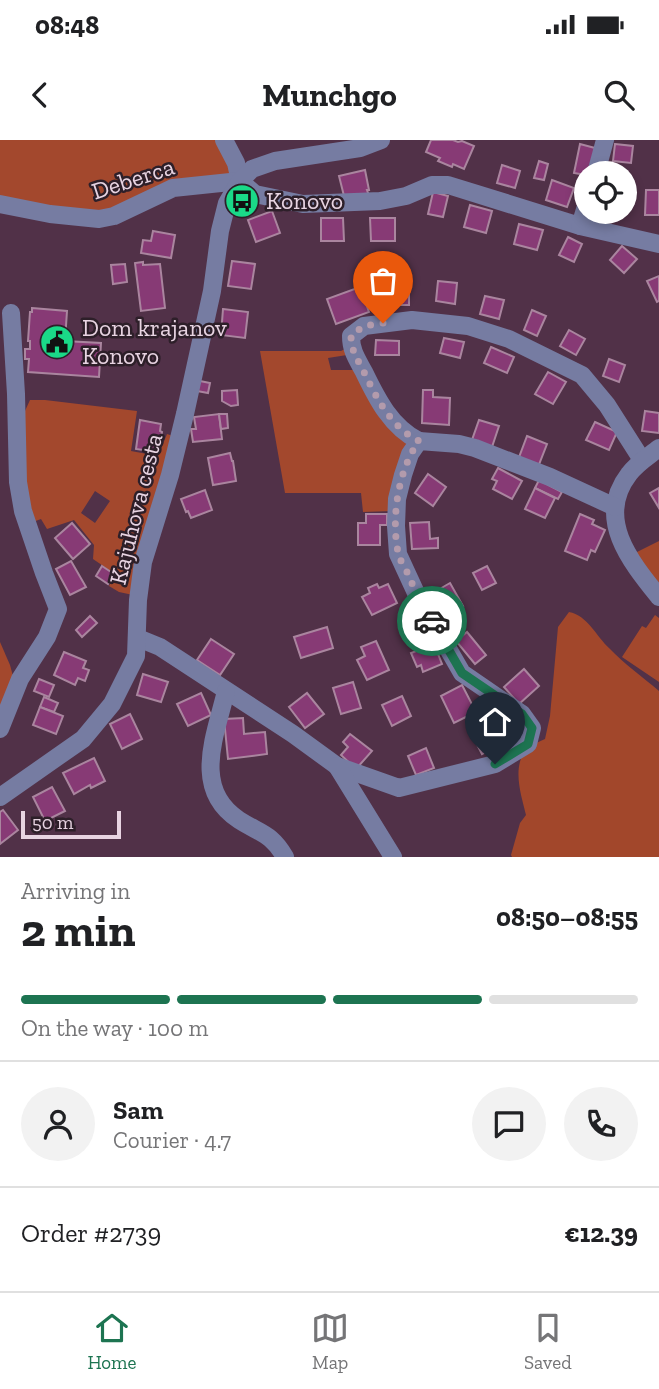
<!DOCTYPE html>
<meta charset="utf-8">
<style>
:root{--surface:#fff;--page:#f2f2f2;--text:#202124;--muted:#757577;--line:#e0e0e0;--accent:#1d7451}
body{margin:0;font-family:"Zilla Slab",serif;background:var(--page);color:var(--text);height:100vh;display:flex;flex-direction:column;font-size:26px;white-space:nowrap}
*{box-sizing:border-box;margin:0}
p{font-size:23px;color:var(--muted)}
.icon{flex:none;width:38px;height:38px;fill:none;stroke:currentColor;stroke-width:2;stroke-linecap:round;stroke-linejoin:round}
.map{position:relative;height:717px;overflow:hidden}
.side{display:flex;flex-direction:column;background:var(--surface);flex:1}
.side>*{flex:none}
.buttons{position:absolute;left:574px;top:21px;display:grid;gap:14px}
.buttons a{display:grid;place-items:center;width:63px;height:63px;border-radius:50%;background:var(--surface);box-shadow:0 4px 10px #0003;font-size:35px}
.scale{position:absolute;left:21px;bottom:18px;width:100px;box-sizing:border-box;padding-left:7px;border:4px solid #e8d4e2;border-top:0;font-size:19px;line-height:24px;white-space:nowrap;color:#e8d4e2;-webkit-text-stroke:5px #2d1f29;paint-order:stroke}
.pin{position:absolute;display:grid;place-items:center;width:60px;height:60px;color:#fff;margin:-72px -30px;border-radius:50% 50% 50% 0;rotate:-45deg;box-shadow:0 0 7px #0007}
.pin .icon{rotate:45deg}
.courier{position:absolute;display:grid;place-items:center;width:70px;height:70px;margin:-35px;border:5px solid #1d7451;border-radius:50%;background:#fff;color:#222;box-shadow:0 2px 9px #0007}
.head em{font-style:normal;font-weight:700}
.head div{display:flex;flex-direction:column-reverse}
.head{display:flex;align-items:center;justify-content:space-between;height:119px;padding:0 21px}
h1{font-size:46px;font-weight:700;line-height:52px}
.bar{display:grid;grid-template-columns:repeat(4,1fr);gap:10px 7px;align-content:center;height:84px;padding:0 21px}
.bar i{height:9px;border-radius:5px;background:var(--line)}
.bar .active{background:var(--accent)}
.bar p{grid-column:span 4}
.line{display:flex;align-items:center;gap:18px;padding:0 21px;border-top:2px solid var(--line)}
.line div{flex:1}
.round{display:grid;place-items:center;flex:none;width:74px;height:74px;border-radius:37px;background:var(--page)}
.status{display:flex;justify-content:space-between;align-items:center;height:49px;padding:0 35px;background:var(--surface);direction:ltr}
.status svg{height:19px;fill:currentColor}
header{display:flex;justify-content:space-between;align-items:center;height:91px;padding:0 21px;background:var(--surface);font-size:32px;font-weight:700}
.tabs{display:flex;justify-content:space-around;align-items:center;height:98px;border-top:2px solid var(--line);background:var(--surface);font-size:19px;color:var(--muted)}
.tabs a{display:grid;justify-items:center;gap:4px}
.tabs .active{color:var(--accent)}
.map>svg:first-child{display:block}
</style>
<div class="status"><b>08:48</b><svg viewBox="0 0 49 12"><path d="M0 12V9h3v3zM5 12V6h3v6zM10 12V3h3v9zM15 12V0h3v12zM26 1h20v11H26zM47 4h2v5h-2z"/></svg></div>
<header><svg class="icon" aria-label="back" viewBox="0 0 24 24"><path d="M15 5l-7 7 7 7"/></svg>Munchgo<svg class="icon" aria-label="search" viewBox="0 0 24 24"><circle cx="10" cy="10" r="6"/><path d="M15 15l6 6"/></svg></header>
<div class="map">
<svg width="659" height="717" viewBox="0 0 659 717">
<rect width="100%" height="100%" fill="#513148"/>
<g fill="#a3482d" fill-rule="evenodd">
<path d="M0,0H217L231,32L228,37L101,75L0,61Z"/>
<path d="M347,208V215L328,218L331,230H354L407,303L392,371L363,372L361,353H285L260,211H341Z"/>
<path d="M30,260H45L137,271L131,311L158,316L167,294L173,296L133,455L119,452L109,446L115,434L93,419L94,405L74,380L47,389L41,379L33,382L25,345V271ZM95,351L110,361L95,383L81,373Z"/>
<path d="M655,475L659,478V542L622,517L642,486L646,488Z"/>
<path d="M0,502L10,525L14,540L0,580Z"/>
</g>
<g fill="#a2472b">
<path d="M659,401V446L635,413Z"/>
<path d="M569,472C587,475 597,497 609,508C624,524 643,537 659,551V717H512L511,715L520,683L526,675C521,654 510,623 530,606C535,603 541,601 545,599L550,576L558,487Z"/>
</g>
<g fill="#873a75" stroke="#aa859f" stroke-width="2">
<path d="M431,0H453L458,2L462,1L474,6L464,29L453,24L452,27L438,21L440,18L426,12Z"/>
<path d="M580,4L595,8L590,33H586V35L574,33Z"/>
<path d="M615,4L633,6L631,23L613,21Z"/>
<path d="M539,21L548,24L544,40L534,38Z"/>
<path d="M502,25L520,31L515,48L497,43Z"/>
<path d="M365,30L369,50H367L369,56H344L339,36Z"/>
<path d="M552,40L574,48L567,67L546,60Z"/>
<path d="M646,50H659V75H645Z"/>
<path d="M433,52L448,56L443,77L428,74Z"/>
<path d="M470,65L492,71L486,93L464,87Z"/>
<path d="M272,71L280,93L256,102L248,80Z"/>
<path d="M321,78H343L344,101H321Z"/>
<path d="M370,78H395V101H371Z"/>
<path d="M519,84L543,90L537,110L514,104Z"/>
<path d="M153,91L175,95L171,118L141,113L143,100L151,101Z"/>
<path d="M568,97L582,104L574,122L559,115Z"/>
<path d="M622,106L637,119L624,133L610,120Z"/>
<path d="M232,121L255,124L251,149L228,146Z"/>
<path d="M143,122V125L160,124L165,168L141,171L135,123Z"/>
<path d="M125,124L127,142L113,144L111,125Z"/>
<path d="M659,136V161L657,162L647,141Z"/>
<path d="M438,141L457,143L455,164L436,161Z"/>
<path d="M360,147L369,172L336,184L327,159Z"/>
<path d="M409,148V165H376L375,149Z"/>
<path d="M485,156L504,160L499,179L480,174Z"/>
<path d="M32,168L67,171L65,201L101,203L99,237L28,232L29,219H25V209H30V201H28L30,172H32Z"/>
<path d="M223,169L248,172L245,198L221,195Z"/>
<path d="M532,170L546,176L537,196L524,190Z"/>
<path d="M569,190L585,199L576,215L560,206Z"/>
<path d="M444,198L464,202L460,218L440,213Z"/>
<path d="M376,200L399,201V215H375Z"/>
<path d="M491,207L514,217L507,233L484,223Z"/>
<path d="M609,219L625,225L619,242L603,236Z"/>
<path d="M548,232L566,242L553,264L535,254Z"/>
<path d="M200,241L210,243L208,253L197,251Z"/>
<path d="M237,250L238,265L231,266L222,261V251Z"/>
<path d="M423,250H433V257L450,258L449,285L422,283Z"/>
<path d="M645,271L659,273V293L642,291Z"/>
<path d="M219,274L222,299L193,302L191,289H196L194,277Z"/>
<path d="M219,274H227L228,288L221,289Z"/>
<path d="M140,280L161,284L160,291L162,292L159,306H158L156,312L136,309Z"/>
<path d="M479,280L499,286L492,307L472,300Z"/>
<path d="M595,282L617,292L609,310L586,300Z"/>
<path d="M527,296L547,304L538,327L518,320Z"/>
<path d="M230,313L232,321H233L236,341L213,345L208,318Z"/>
<path d="M498,328L522,341L512,359L493,349L497,341L492,339Z"/>
<path d="M428,334L446,347L433,366L415,353Z"/>
<path d="M539,340L562,352L558,359L535,348Z"/>
<path d="M535,348L555,358L545,378L525,369Z"/>
<path d="M659,348V368L650,353Z"/>
<path d="M205,350L212,370L191,378L188,371L186,372L181,359Z"/>
<path d="M366,374H387V385H380V405H358V383H366Z"/>
<path d="M580,374L594,380L592,384L605,390L595,412L591,410L587,420L565,411Z"/>
<path d="M429,382L430,399L438,398V408L412,409L410,383Z"/>
<path d="M72,383L90,404L73,419L55,398Z"/>
<path d="M71,421L86,447L70,455L56,429Z"/>
<path d="M102,426L114,434L108,444L96,436Z"/>
<path d="M487,426L496,443L482,450L473,433Z"/>
<path d="M450,443L463,466L444,476L431,454Z"/>
<path d="M377,444L379,448L388,444L397,463L372,475L362,457L370,453L368,448Z"/>
<path d="M90,476L97,483L82,497L76,490Z"/>
<path d="M327,487L333,508L301,518L294,497Z"/>
<path d="M467,492L486,515L475,524L456,501Z"/>
<path d="M211,499L234,514L220,535L197,520Z"/>
<path d="M376,501L389,530L367,540L357,520L365,516L361,507Z"/>
<path d="M434,504L442,524L423,532L421,525L417,527L411,513Z"/>
<path d="M64,512L86,521L83,528L89,530L85,541L78,538L75,545L54,535Z"/>
<path d="M524,529L539,546L519,564L504,547Z"/>
<path d="M143,534L168,542L161,562L137,555Z"/>
<path d="M39,539L54,545L49,557L34,551Z"/>
<path d="M353,542L361,568L341,574L333,548Z"/>
<path d="M462,545L476,572L454,583L441,556Z"/>
<path d="M201,553L211,575L188,586L177,564Z"/>
<path d="M307,553L324,574L305,588L289,567Z"/>
<path d="M402,556L411,576L392,586L382,565Z"/>
<path d="M44,557L58,563L54,572L40,567Z"/>
<path d="M40,567L63,576L56,594L33,585Z"/>
<path d="M130,574L142,599L122,609L110,584Z"/>
<path d="M243,578L244,594L265,592L267,614L228,619L224,579Z"/>
<path d="M489,583L501,603L482,614L471,593Z"/>
<path d="M350,594L372,611L356,629L341,615L348,607L343,602Z"/>
<path d="M426,608L434,628L416,635L408,616Z"/>
<path d="M94,618L105,641L91,648L90,645L74,654L63,633Z"/>
<path d="M52,647L65,671L45,681L33,657Z"/>
<path d="M3,670L18,690L0,704V672Z"/>
</g>
<g fill="none" stroke-linecap="round" stroke-linejoin="round">
<g stroke="#767ca2" stroke-width="18">
<path d="M224,0L236,23L240,41L255,54L303,64L380,61L406,56L432,45H448L580,86L659,104"/>
<path d="M596,33L605,0"/>
<path d="M0,64L50,74L99,79L114,76L173,48L240,41"/>
<path d="M580,86L586,66"/>
<path d="M419,301C391,287 377,259 364,232C357,219 351,211 351,196L364,186L412,180L468,186L509,199L582,235L607,265L642,320"/>
<path d="M659,308C649,316 637,323 629,334C595,378 630,421 659,457"/>
<path d="M138,498L160,507L293,594L337,626L399,648L495,624L528,604L532,588L522,574L462,533L416,453L398,414L396,386L397,359L403,335L410,314L419,301L459,304L475,308L550,337L615,367"/>
<path d="M226,551C216,594 191,649 239,680C261,694 271,693 285,717"/>
<path d="M0,589L20,539L47,497L58,469L44,433L23,371L18,342L16,254L11,173"/>
<path d="M337,626L393,717"/>
<path d="M0,657L83,599L112,564L136,516L138,460L143,422L170,335L185,274L212,151L220,91L227,63L240,41L252,29L275,21L360,8L381,0"/>
</g>
</g>
<g fill="none" stroke-linecap="round" stroke-linejoin="round">
<path stroke="#b39bac" stroke-width="7" stroke-dasharray="0 12.6" d="M383,183L364,186L351,195C351,211 357,218 364,232C377,259 391,287 419,301C398,330 391,378 398,412C399,419 404,426 407,432C414,449 423,465 432,481"/>
<path stroke="#1d7451" stroke-width="9" d="M432,481L462,533L522,574L532,588L528,604L495,624"/>
</g>
<defs>
<g id="bus-disc" transform="scale(1.75)"><circle r="9.5" fill="#1ad988" stroke="#2d1f29"/><path d="M-5-6H5V4H4V6H2V4H-2V6H-4V4H-5ZM-3.5-4V0h7V-4ZM-3.5 1.2v1.5H-2V1.2ZM2 1.2v1.5H3.5V1.2Z" fill="#111"/></g>
<g id="civic-disc" transform="scale(1.75)"><circle r="9.5" fill="#1ad988" stroke="#2d1f29"/><path d="M-.6-6.5H3V-4.5H.6V-3L4-1V1h2V6H-6V1h2V-1L-.6-3ZM-1.2 2.5V6h2.4V2.5Z" fill="#111"/></g>
</defs>
<g fill-rule="evenodd">
<use href="#bus-disc" x="242" y="61"/>
<use href="#civic-disc" x="57" y="202"/>
</g>
<g text-anchor="middle" stroke-width="5" stroke-linejoin="round" paint-order="stroke">
<g font-size="24" fill="#e8d4e2" stroke="#2d1f29">
<text transform="translate(133 39) rotate(-18)" y="8">Deberca</text>
<text transform="translate(136 369) rotate(-76)" y="8">Kajuhova cesta</text>
</g>
<g font-size="24" fill="#e8d4e2" stroke="#2d1f29" text-anchor="start">
<text x="266" y="69">Konovo</text>
<text x="82" y="196">Dom krajanov<tspan x="82" dy="28">Konovo</tspan></text>
</g>
</g>
</svg>
<div class="buttons">
<a><svg class="icon" aria-label="locate" viewBox="0 0 24 24"><circle cx="12" cy="12" r="6"/><path d="M12 2v4M12 18v4M2 12h4M18 12h4"/></svg></a>
</div>
<div class="scale">50 m</div>
<div class="pin" style="left:383px;top:183px;background:#ea580c"><svg class="icon" aria-label="bag" viewBox="0 0 24 24"><path d="M5 8h14l-1 12H6zM9 8a3 3 0 0 1 6 0"/></svg></div>
<div class="pin" style="left:495px;top:624px;background:#1f2937"><svg class="icon" aria-label="home" viewBox="0 0 24 24"><path d="M3 11l9-7 9 7M6 9v11h12V9"/></svg></div>
<div class="courier" style="left:432px;top:481px"><svg class="icon" aria-label="car" viewBox="0 0 24 24"><path d="M5 17H2v-5l4-1 3-4h7l3 4 3 1v5h-3M9 17h6M6 11h13"/><circle cx="7" cy="17" r="2"/><circle cx="17" cy="17" r="2"/></svg></div>
</div>
<section class="side">
<div class="head"><div><h1>2 min</h1><p>Arriving in</p></div><em>08:50–08:55</em></div>
<div class="bar"><i class="active"></i><i class="active"></i><i class="active"></i><i></i><p>On the way · 100 m</p></div>
<div class="line" style="height:126px"><a class="round"><svg class="icon" aria-label="person" viewBox="0 0 24 24"><circle cx="12" cy="8" r="4"/><path d="M4 21q1-7 8-7t8 7"/></svg></a><div><b>Sam</b><p>Courier · 4.7</p></div><a class="round"><svg class="icon" aria-label="chat" viewBox="0 0 24 24"><path d="M4 5h16v11H9l-5 4z"/></svg></a><a class="round"><svg class="icon" aria-label="phone" viewBox="0 0 24 24"><path d="M5 4h4l2 5-3 2q2 4 5 5l2-3 5 2v4C11 20 4 13 5 4z"/></svg></a></div>
<div class="line" style="height:91px"><div>Order #2739</div><b>€12.39</b></div>
</section>
<nav class="tabs">
<a class="active"><svg class="icon" aria-label="home" viewBox="0 0 24 24"><path d="M3 11l9-7 9 7M6 9v11h12V9"/></svg>Home</a>
<a><svg class="icon" aria-label="map" viewBox="0 0 24 24"><path d="M3 6l6-2 6 2 6-2v14l-6 2-6-2-6 2zM9 4v14M15 6v14"/></svg>Map</a>
<a><svg class="icon" aria-label="saved" viewBox="0 0 24 24"><path d="M7 4h10v16l-5-4-5 4z"/></svg>Saved</a>
</nav>
